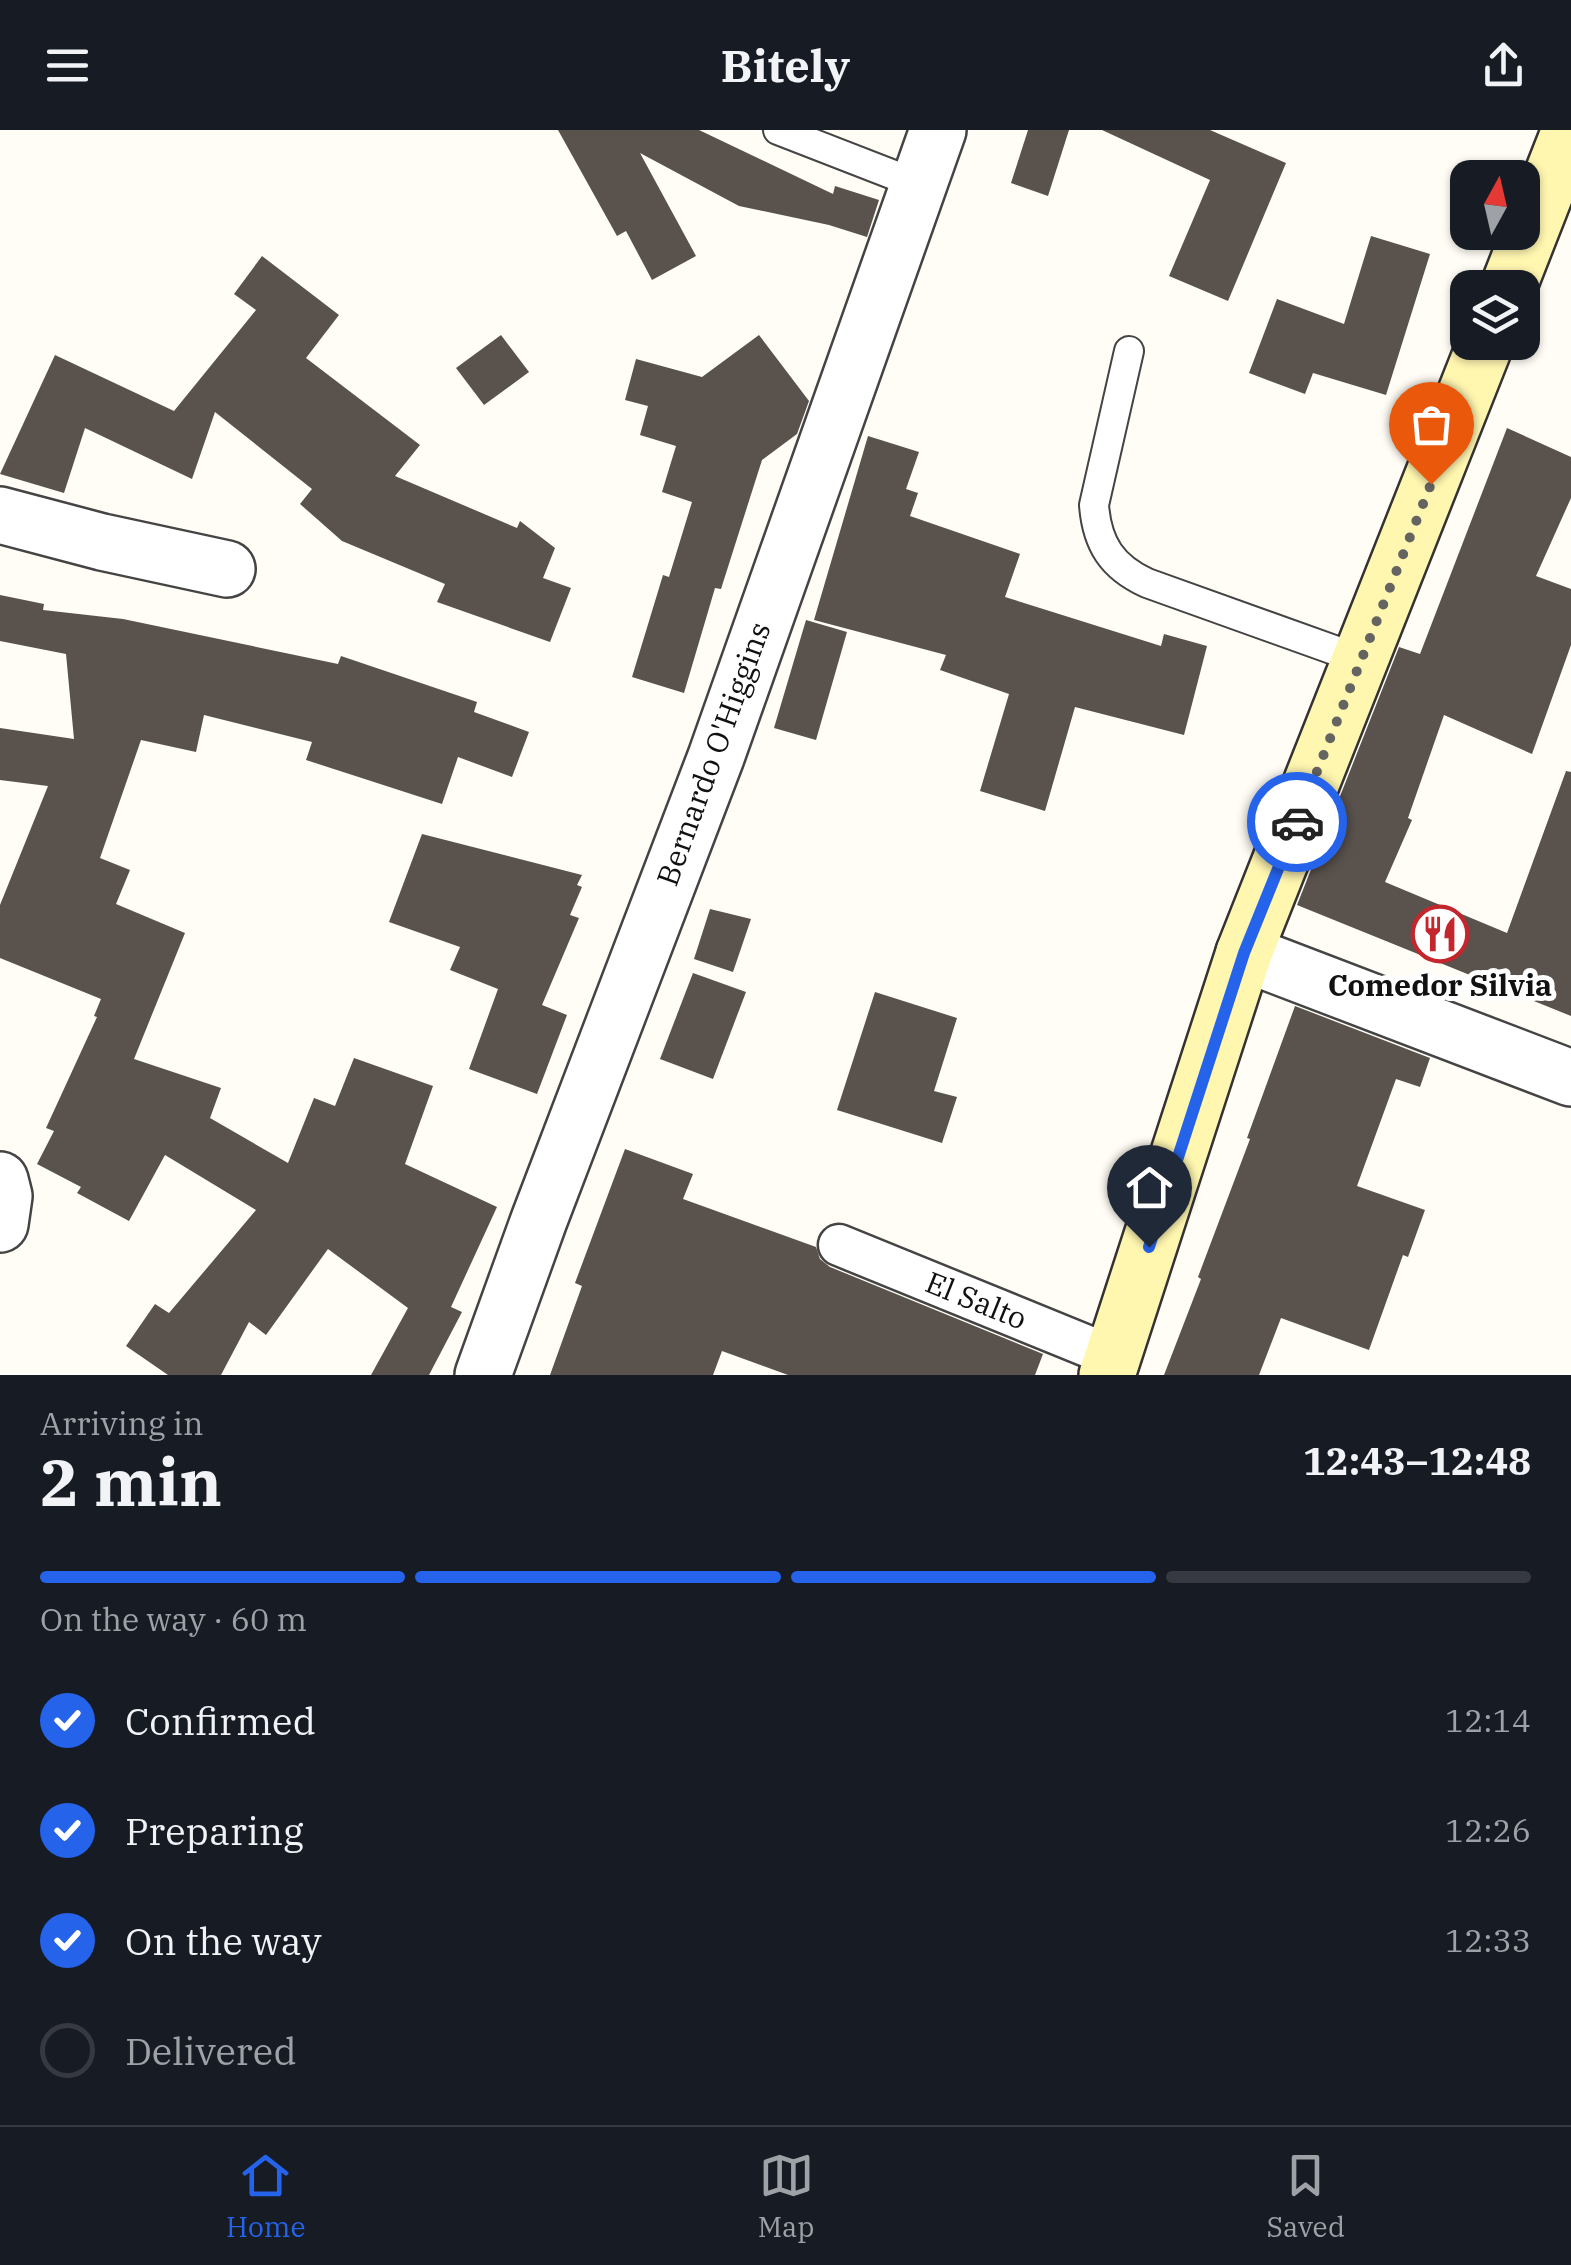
<!DOCTYPE html>
<meta charset="utf-8">
<style>
:root{--surface:#171b24;--page:#242831;--text:#f1f3f6;--muted:#9ea1a6;--line:#363941;--accent:#2563eb}
body{margin:0;font-family:"IBM Plex Serif",serif;background:var(--page);color:var(--text);height:100vh;display:flex;flex-direction:column;font-size:38px;white-space:nowrap}
*{box-sizing:border-box;margin:0}
p{font-size:32px;color:var(--muted)}
.icon{flex:none;width:55px;height:55px;fill:none;stroke:currentColor;stroke-width:2;stroke-linecap:round;stroke-linejoin:round}
.map{position:relative;height:1245px;overflow:hidden}
.details{display:flex;flex-direction:column;background:var(--surface);flex:1}
.details>*{flex:none}
.needle{width:65px;rotate:8deg}
.tools{position:absolute;left:1450px;top:30px;display:grid;gap:20px}
.tools a{display:grid;place-items:center;width:90px;height:90px;border-radius:20px;background:var(--surface);box-shadow:0 2px 8px #0004;font-size:50px}
.pin{position:absolute;display:grid;place-items:center;width:85px;height:85px;color:#fff;margin:-102px -42px;border-radius:50% 50% 50% 0;rotate:-45deg;box-shadow:0 0 10px #0007}
.pin .icon{rotate:45deg}
.courier{position:absolute;display:grid;place-items:center;width:100px;height:100px;margin:-50px;border:8px solid #2563eb;border-radius:50%;background:#fff;color:#222;box-shadow:0 2px 12px #0007}
.headline em{font-style:normal;font-weight:800}
.headline div{display:flex;flex-direction:column-reverse}
.headline{display:flex;align-items:center;justify-content:space-between;height:170px;padding:0 40px}
h1{font-size:65px;font-weight:800;line-height:75px}
.bar{display:grid;grid-template-columns:repeat(4,1fr);gap:15px 10px;align-content:center;height:120px;padding:0 40px}
.bar i{height:12px;border-radius:8px;background:var(--line)}
.bar .on{background:var(--accent)}
.bar p{grid-column:span 4}
ol{padding:0 40px;list-style:none}
li{display:flex;align-items:center;gap:30px;height:110px}
li p{margin-inline-start:auto}
li .icon{padding:10px;border-radius:50%;background:var(--accent);color:#fff;stroke-width:4}
li:last-child{color:var(--muted)}
li i{width:55px;height:55px;border:5px solid var(--line);border-radius:50%}
header{display:flex;justify-content:space-between;align-items:center;height:130px;padding:0 40px;background:var(--surface);font-size:45px;font-weight:800}
.dock{display:flex;justify-content:space-around;align-items:center;height:140px;border-top:2px solid var(--line);background:var(--surface);font-size:28px;color:var(--muted)}
.dock a{display:grid;justify-items:center;gap:5px}
.dock .on{color:var(--accent)}
.map>svg:first-child{display:block}
</style>
<header><svg class="icon" aria-label="menu" viewBox="0 0 24 24"><path d="M4 6h16M4 12h16M4 18h16"/></svg>Bitely<svg class="icon" aria-label="share" viewBox="0 0 24 24"><path d="M12 15V3M7 8l5-5 5 5M5 13v7h14v-7"/></svg></header>
<div class="map">
<svg width="1571" height="1245" viewBox="0 0 1571 1245">
<rect width="100%" height="100%" fill="#fffdf5"/>
<g fill="#5a524d">
<path d="M558,0H699L833,64L835,56L879,70L867,107L829,95L739,76L640,23L696,126L652,150L626,101L617,106Z"/>
<path d="M1028,0H1069L1048,66L1011,53Z"/>
<path d="M1102,0H1210L1286,33L1228,171L1169,146L1210,50Z"/>
<path d="M1371,106L1430,124L1386,265L1313,243L1305,264L1249,243L1277,169L1344,194Z"/>
<path d="M262,126L339,185L306,228L420,315L395,346L517,398L520,391L555,418L543,448L571,458L550,512L437,472L445,454L342,411L300,374L312,359L215,282L192,349L85,298L64,363L0,344L55,225L174,281L256,180L234,164Z"/>
<path d="M501,205L529,242L484,275L456,238Z"/>
<path d="M759,205L809,271L797,304L762,330L721,459L715,458L684,563L632,547L663,445L669,447L692,372L662,362L676,316L640,305L648,276L625,270L636,229L702,247Z"/>
<path d="M1507,298L1571,327V368L1536,446L1571,459V515L1532,624L1444,585L1408,688L1412,690L1385,752L1507,803L1566,641L1571,642V886L1297,775L1399,517L1420,524Z"/>
<path d="M868,306L919,322L906,359L918,363L910,386L1020,424L1005,467L1161,516L1164,504L1207,516L1184,605L1075,577L1045,681L980,661L1009,564L940,540L946,525L814,490Z"/>
<path d="M0,465L44,474L43,480L123,489L338,534L341,526L477,572L474,582L529,602L512,647L458,627L442,674L306,630L312,612L204,585L196,622L141,610L100,728L130,740L116,774L185,803L134,929L221,958L210,988L288,1033L314,968L335,976L354,928L433,956L405,1034L497,1077L451,1177L462,1182L429,1245H371L408,1178L328,1119L266,1205L249,1192L221,1245H168L126,1216L155,1174L169,1183L256,1080L165,1025L129,1091L77,1063L81,1057L37,1034L54,1001L46,998L97,887L94,886L101,869L0,828V775L48,656L0,650V598L74,609L66,524L0,511Z"/>
<path d="M806,490L847,502L816,610L774,598Z"/>
<path d="M422,704L582,745L577,755L582,757L570,785L579,788L542,875L567,885L537,964L469,939L498,859L450,840L460,817L389,792Z"/>
<path d="M710,779L751,789L733,842L694,829Z"/>
<path d="M693,843L746,862L713,949L660,929Z"/>
<path d="M875,862L957,888L934,961L957,967L942,1013L837,980Z"/>
<path d="M1295,876L1430,928L1420,957L1396,949L1357,1056L1425,1080L1408,1127L1403,1125L1369,1220L1281,1188L1259,1245H1164L1201,1149L1198,1147L1250,1009L1247,1008Z"/>
<path d="M625,1019L693,1044L683,1069L816,1117L820,1129L830,1137L1043,1224L1035,1245H788L722,1221L713,1245H550L582,1156L575,1153Z"/>
</g>
<g fill="none" stroke-linecap="round" stroke-linejoin="round">
<g stroke="#444" stroke-width="32">
<g id="service">
<path d="M778,0L917,54"/>
<path d="M1129,221L1094,375C1097,414 1112,437 1147,453L1362,530"/>
</g>
</g>
<g stroke="#444" stroke-width="45">
<path id="pedestrian" d="M839,1115L1114,1227"/>
</g>
<g stroke="#444" stroke-width="60">
<g id="minor">
<path d="M0,385L102,412L227,439"/>
<path d="M1244,823L1571,948"/>
<path d="M0,1050L4,1066L0,1094"/>
<path d="M483,1245L539,1090L716,627L938,0"/>
</g>
</g>
<g stroke="#333" stroke-width="60">
<g id="secondary">
<path d="M1508,158L1570,0"/>
<path d="M1107,1245L1244,823L1486,212"/>
</g>
</g>
<use href="#service" stroke="#fff" stroke-width="28"/>
<use href="#pedestrian" stroke="#fff" stroke-width="40"/>
<use href="#minor" stroke="#fff" stroke-width="55"/>
<use href="#secondary" stroke="#fff6b0" stroke-width="55"/>
</g>
<g fill="none" stroke-linecap="round" stroke-linejoin="round">
<path stroke="#646461" stroke-width="10" stroke-dasharray="0 18" d="M1297,692L1431,354"/>
<path stroke="#2563eb" stroke-width="12" d="M1149,1117L1244,823L1297,692"/>
</g>
<defs>
<g id="restaurant-ring" transform="scale(2.875)"><circle r="9.5" fill="#fff" stroke="#c4262e" stroke-width="1.5"/><path d="M-5-6h1v4h1v-4h1v4h1v-4h1v5L-1.5 .5V6h-2V.5L-5-1ZM5-6V6H3V1.5H1.5Q1.5-4 5-6Z" fill="#c4262e"/></g>
</defs>
<g fill-rule="evenodd">
<use href="#restaurant-ring" x="1440" y="804"/>
</g>
<g text-anchor="middle" stroke-width="10" stroke-linejoin="round" paint-order="stroke">
<g font-size="30" fill="#111" stroke="#fff">
<text transform="translate(714 624) rotate(-70)" y="10">Bernardo O'Higgins</text>
<text transform="translate(976 1171) rotate(22)" y="10">El Salto</text>
</g>
<g font-size="30" font-weight="bold" fill="#111" stroke="#fff">
<text x="1440" y="866">Comedor Silvia</text>
</g>
</g>
</svg>
<div class="tools">
<a><svg class="needle" viewBox="-14 -14 28 28"><path d="M0-13l5 13h-10z" fill="#e53935"/><path d="M0 13l5-13h-10z" fill="#9ea1a6"/></svg></a>
<a><svg class="icon" aria-label="layers" viewBox="0 0 24 24"><path d="M12 4l9 5-9 5-9-5zM3 14l9 5 9-5"/></svg></a>
</div>
<div class="pin" style="left:1431px;top:354px;background:#ea580c"><svg class="icon" aria-label="bag" viewBox="0 0 24 24"><path d="M5 8h14l-1 12H6zM9 8a3 3 0 0 1 6 0"/></svg></div>
<div class="pin" style="left:1149px;top:1117px;background:#1f2937"><svg class="icon" aria-label="home" viewBox="0 0 24 24"><path d="M3 11l9-7 9 7M6 9v11h12V9"/></svg></div>
<div class="courier" style="left:1297px;top:692px"><svg class="icon" aria-label="car" viewBox="0 0 24 24"><path d="M5 17H2v-5l4-1 3-4h7l3 4 3 1v5h-3M9 17h6M6 11h13"/><circle cx="7" cy="17" r="2"/><circle cx="17" cy="17" r="2"/></svg></div>
</div>
<section class="details">
<div class="headline"><div><h1>2 min</h1><p>Arriving in</p></div><em>12:43–12:48</em></div>
<div class="bar"><i class="on"></i><i class="on"></i><i class="on"></i><i></i><p>On the way · 60 m</p></div>
<ol>
<li><svg class="icon" aria-label="check" viewBox="0 0 24 24"><path d="M5 12l5 5 9-10"/></svg>Confirmed<p>12:14</p></li>
<li><svg class="icon" aria-label="check" viewBox="0 0 24 24"><path d="M5 12l5 5 9-10"/></svg>Preparing<p>12:26</p></li>
<li><svg class="icon" aria-label="check" viewBox="0 0 24 24"><path d="M5 12l5 5 9-10"/></svg>On the way<p>12:33</p></li>
<li><i></i>Delivered</li>
</ol>
</section>
<nav class="dock">
<a class="on"><svg class="icon" aria-label="home" viewBox="0 0 24 24"><path d="M3 11l9-7 9 7M6 9v11h12V9"/></svg>Home</a>
<a><svg class="icon" aria-label="map" viewBox="0 0 24 24"><path d="M3 6l6-2 6 2 6-2v14l-6 2-6-2-6 2zM9 4v14M15 6v14"/></svg>Map</a>
<a><svg class="icon" aria-label="saved" viewBox="0 0 24 24"><path d="M7 4h10v16l-5-4-5 4z"/></svg>Saved</a>
</nav>
